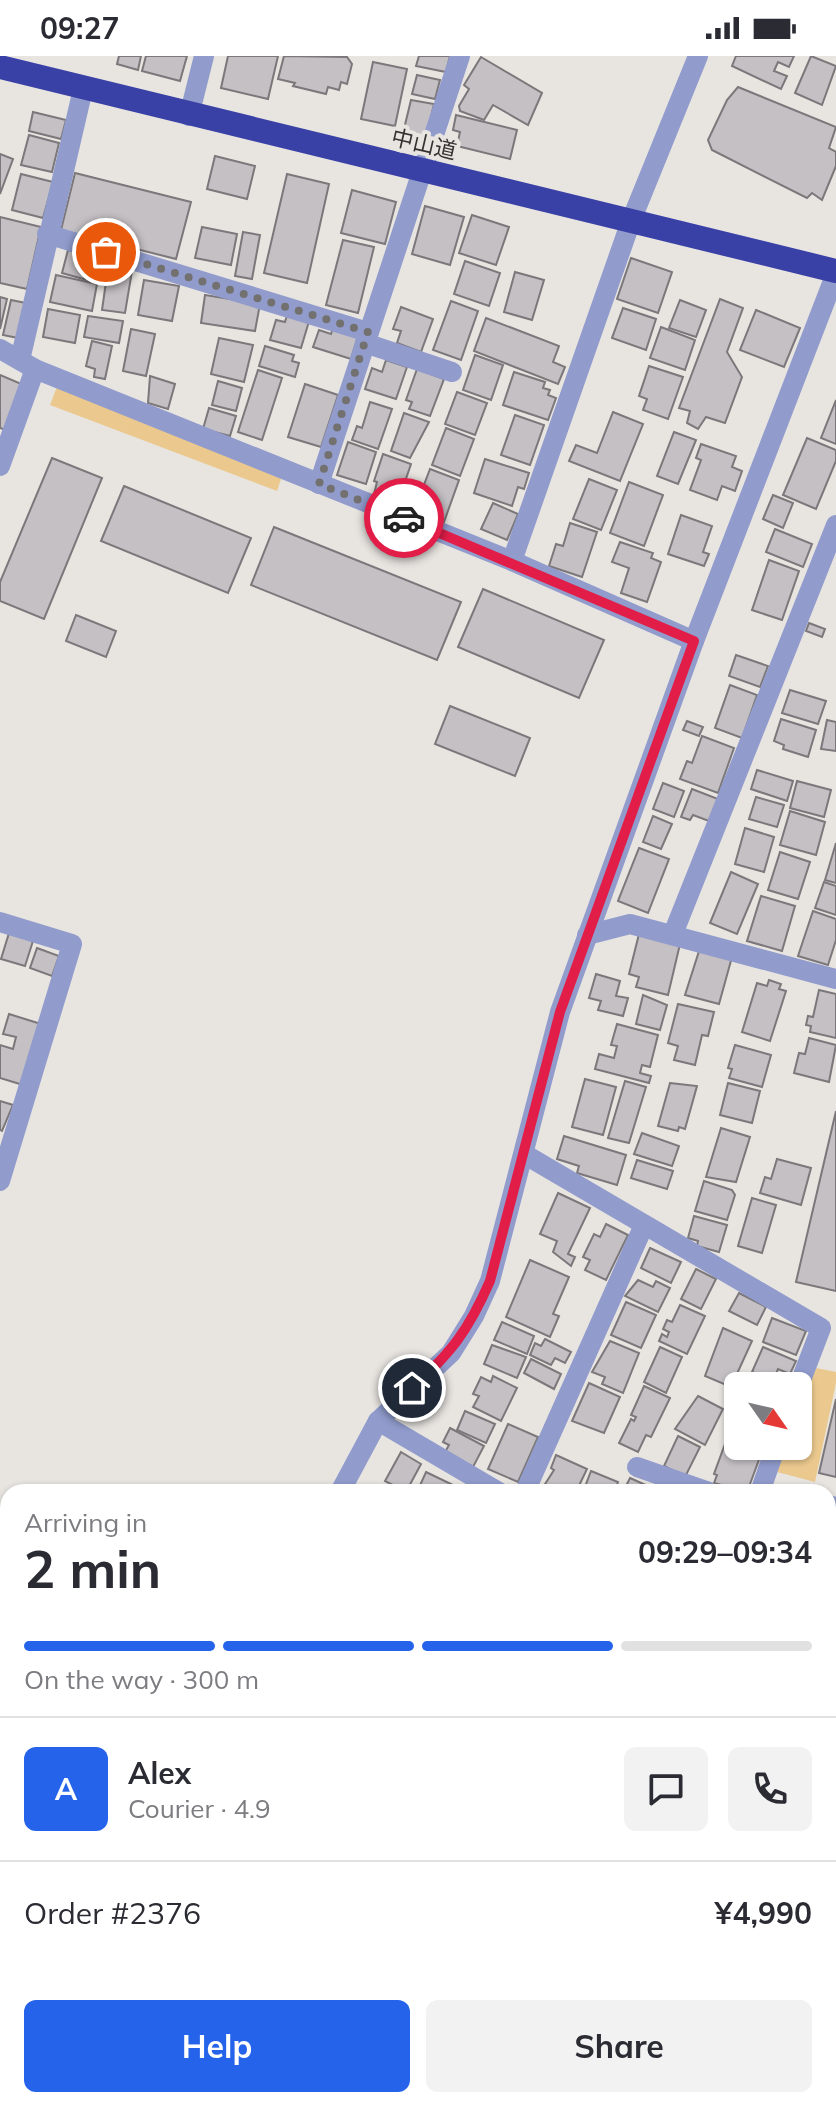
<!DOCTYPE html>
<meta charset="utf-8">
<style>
:root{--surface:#fff;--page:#f2f2f3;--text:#2b2b33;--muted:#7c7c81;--line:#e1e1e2;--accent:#2563eb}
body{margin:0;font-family:Mulish,"Noto Sans JP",sans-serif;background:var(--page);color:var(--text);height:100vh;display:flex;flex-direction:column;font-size:30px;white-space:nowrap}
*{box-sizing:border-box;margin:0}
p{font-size:26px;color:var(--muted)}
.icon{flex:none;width:44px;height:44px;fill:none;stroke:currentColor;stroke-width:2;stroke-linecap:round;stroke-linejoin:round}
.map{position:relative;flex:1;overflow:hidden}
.drawer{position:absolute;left:0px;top:1428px;width:836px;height:624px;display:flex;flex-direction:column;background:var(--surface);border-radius:24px 24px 0 0;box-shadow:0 2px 6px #0004}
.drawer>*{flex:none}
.needle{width:52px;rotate:124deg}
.buttons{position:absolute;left:724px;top:1316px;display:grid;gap:16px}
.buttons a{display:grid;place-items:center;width:88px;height:88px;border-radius:12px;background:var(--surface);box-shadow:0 2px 6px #0004;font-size:40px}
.pin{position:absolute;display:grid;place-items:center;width:68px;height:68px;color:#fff;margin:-34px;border:4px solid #fff;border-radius:50%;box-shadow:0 2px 8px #0007}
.courier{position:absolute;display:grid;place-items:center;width:80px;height:80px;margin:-40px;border:6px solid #e11d48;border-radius:50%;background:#fff;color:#222;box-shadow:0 2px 10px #0007}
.overview em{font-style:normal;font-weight:700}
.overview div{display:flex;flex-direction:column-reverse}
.overview{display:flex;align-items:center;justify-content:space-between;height:136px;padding:0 24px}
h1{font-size:52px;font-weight:700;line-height:60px}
.bar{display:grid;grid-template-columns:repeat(4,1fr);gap:12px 8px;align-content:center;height:96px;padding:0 24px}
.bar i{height:10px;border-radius:6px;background:var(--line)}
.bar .active{background:var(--accent)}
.bar p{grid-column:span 4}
.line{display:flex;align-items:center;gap:20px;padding:0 24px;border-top:2px solid var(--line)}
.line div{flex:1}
.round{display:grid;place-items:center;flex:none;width:84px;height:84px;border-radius:12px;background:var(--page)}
.cta{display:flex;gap:16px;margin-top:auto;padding:16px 24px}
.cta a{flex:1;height:92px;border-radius:12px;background:var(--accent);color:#fff;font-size:32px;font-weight:700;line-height:92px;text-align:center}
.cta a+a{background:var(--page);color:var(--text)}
.status{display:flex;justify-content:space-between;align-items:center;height:56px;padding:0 40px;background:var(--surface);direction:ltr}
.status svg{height:22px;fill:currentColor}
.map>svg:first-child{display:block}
</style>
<div class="status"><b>09:27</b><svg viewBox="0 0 49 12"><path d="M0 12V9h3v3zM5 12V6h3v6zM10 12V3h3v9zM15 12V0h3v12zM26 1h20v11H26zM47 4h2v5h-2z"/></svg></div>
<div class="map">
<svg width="836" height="2052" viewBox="0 0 836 2052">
<rect width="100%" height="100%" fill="#e8e5e1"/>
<g fill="#ebc98e">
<path d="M58,328L283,417L277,435L50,349Z"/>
<path d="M816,1312L836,1316V1327L815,1426L777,1416L786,1390H798V1359Z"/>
</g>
<g fill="#c4c0c4" stroke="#7b777a" stroke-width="2">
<path d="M119,0H141L138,14L117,8Z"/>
<path d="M146,0H187L180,25L142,15Z"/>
<path d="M228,0H278L268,43L221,32Z"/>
<path d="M284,0L347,1L352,8L347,28L341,26L339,34L328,31L326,38L293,30L295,27L278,23Z"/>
<path d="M419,0H450L446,16L416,10Z"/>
<path d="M736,0H794L789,11L778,6L774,15L787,20L781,33L732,10Z"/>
<path d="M811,0L836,10L822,49L795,37Z"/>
<path d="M481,1L542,37L528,69L493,49L484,64L460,55L459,50L469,33L464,29Z"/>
<path d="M373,6L407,13L395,70L361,63Z"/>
<path d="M417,19L440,24L435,43L412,38Z"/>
<path d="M738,31L836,71L829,92L836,96V110L822,144L812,137L807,142L712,94L708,84L727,44Z"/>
<path d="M411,44L434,48L426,82L403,77Z"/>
<path d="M33,56L66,64L61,83L29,75Z"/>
<path d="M456,59L517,74L510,103L457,90L460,76L453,74Z"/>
<path d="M29,79L59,87L52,116L21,109Z"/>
<path d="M0,98L13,103L0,138Z"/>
<path d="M215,100L255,110L247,143L207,133Z"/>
<path d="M75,117L191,146L176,203L61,174Z"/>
<path d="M21,118L53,126L43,162L12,154Z"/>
<path d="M287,118L329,128L307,227L264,217Z"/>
<path d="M352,134L396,146L385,188L341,177Z"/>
<path d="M425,150L464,161L450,209L412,198Z"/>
<path d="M472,159L509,171L496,209L459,197Z"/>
<path d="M0,161L41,171L27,233L0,227Z"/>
<path d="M202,171L237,178L231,209L195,202Z"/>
<path d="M243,176L260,179L252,223L235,220Z"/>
<path d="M343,184L374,191L358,257L326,249Z"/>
<path d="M68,194L100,202L94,226L62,217Z"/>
<path d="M631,202L672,216L658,257L617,243Z"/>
<path d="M465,205L500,217L489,250L454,238Z"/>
<path d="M108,212L132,215L125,257L102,254Z"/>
<path d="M515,216L544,224L532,264L504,256Z"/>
<path d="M56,219L97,228L92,255L50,246Z"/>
<path d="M144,224L179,230L172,265L138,259Z"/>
<path d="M205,239L260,248L255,275L201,267Z"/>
<path d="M0,241L7,243L0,273Z"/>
<path d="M720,243L743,252L727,296L742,321L725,367L706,361L698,373L687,367L690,355L679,352Z"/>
<path d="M11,244L26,247L18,282L3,279Z"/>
<path d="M680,244L706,254L696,281L669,272Z"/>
<path d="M451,245L478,255L461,304L433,294Z"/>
<path d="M401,251L433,263L421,296L397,287L401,275L393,273Z"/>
<path d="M623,252L656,263L646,294L612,282Z"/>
<path d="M48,253L80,259L75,287L43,281Z"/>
<path d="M756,254L800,272L784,311L740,294Z"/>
<path d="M288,256L310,262L301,292L270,284L276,264L285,266Z"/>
<path d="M88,260L123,265L119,287L84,281Z"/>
<path d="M486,262L559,290L553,306L565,311L558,328L474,295Z"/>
<path d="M334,269L359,277L351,303L313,291L319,274L331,278Z"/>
<path d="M661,271L695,284L685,314L650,302Z"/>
<path d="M131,273L155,278L146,320L123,315Z"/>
<path d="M219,282L253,289L244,326L211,318Z"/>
<path d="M92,285L112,290L105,323L94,321L95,313L86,310Z"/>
<path d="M265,290L294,299L292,305L299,307L295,321L259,310Z"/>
<path d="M475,299L503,309L491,344L463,334Z"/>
<path d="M386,304L407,311L396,343L365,333L372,312L382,316Z"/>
<path d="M649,310L683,321L668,363L643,354L647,343L639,340Z"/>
<path d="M417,313L444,323L430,360L409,353L412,346L406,344Z"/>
<path d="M258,314L282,322L262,384L238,376Z"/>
<path d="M514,316L545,326L543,332L550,334L548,339L556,342L548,364L503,349Z"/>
<path d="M0,319L26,330L6,374L0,372Z"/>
<path d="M150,320L175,328L168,353L148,347Z"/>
<path d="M218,325L242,332L236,355L212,349Z"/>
<path d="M305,328L338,339L321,391L288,381Z"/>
<path d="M457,336L487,347L475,379L445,368Z"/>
<path d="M836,344V388L821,382Z"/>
<path d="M370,346L392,353L378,393L352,384L357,370L362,372Z"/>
<path d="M209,352L236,360L230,380L203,373Z"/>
<path d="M613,356L643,368L620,425L569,405L576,389L597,397Z"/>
<path d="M404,357L429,366L410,402L391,395Z"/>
<path d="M515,359L544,369L530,409L501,399Z"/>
<path d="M446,372L474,383L460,420L432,409Z"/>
<path d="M674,376L696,384L678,428L657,420Z"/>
<path d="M807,382L836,394V405L816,453L783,439Z"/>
<path d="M348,386L376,396L366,428L337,419Z"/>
<path d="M701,388L736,400L732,411L742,415L735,435L722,430L717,444L690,434L701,404L696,402Z"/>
<path d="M383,398L411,408L398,446L374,438L377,426L374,425Z"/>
<path d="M52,402L102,422L44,563L0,545V526Z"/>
<path d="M485,403L529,417L524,433L518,431L512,450L474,437Z"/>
<path d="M430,413L459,424L444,466L414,455Z"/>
<path d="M589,423L617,434L601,474L573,463Z"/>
<path d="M629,426L663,439L644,490L610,477Z"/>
<path d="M124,430L251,482L228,537L101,485Z"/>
<path d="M773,439L793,447L783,472L763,463Z"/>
<path d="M493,447L518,458L507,484L481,473Z"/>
<path d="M681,459L712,470L703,496L709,498L704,510L668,498Z"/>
<path d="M570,467L597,476L582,521L549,510L556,488L563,490Z"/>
<path d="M274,471L461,546L437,604L251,529Z"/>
<path d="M775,473L812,488L803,511L766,496Z"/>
<path d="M620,486L653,497L651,502L661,506L647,546L621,537L629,512L612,506Z"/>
<path d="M769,504L799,515L782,564L752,554Z"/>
<path d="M483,533L604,584L579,642L458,591Z"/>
<path d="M76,559L116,575L106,601L66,585Z"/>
<path d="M809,567L825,573L822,581L806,575Z"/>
<path d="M736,599L768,610L760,631L729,620Z"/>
<path d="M730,629L757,639L742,682L715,672Z"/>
<path d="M790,634L826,645L818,668L782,657Z"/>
<path d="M450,650L530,682L515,720L435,688Z"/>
<path d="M781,663L816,674L808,701L783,693L784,689L774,685Z"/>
<path d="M827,664L836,666V695L821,693Z"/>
<path d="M687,665L703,671L699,680L683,674Z"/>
<path d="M702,680L734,692L718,737L680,723L687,705L692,707Z"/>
<path d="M757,714L793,725L787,745L751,733Z"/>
<path d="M797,725L831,734L824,761L790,752Z"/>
<path d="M663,727L684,735L674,761L653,753Z"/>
<path d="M692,733L718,743L709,765L693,759L690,764L681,761Z"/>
<path d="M756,741L784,749L777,771L749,763Z"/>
<path d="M790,755L825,766L816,799L780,789Z"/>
<path d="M653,760L672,768L661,793L643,786Z"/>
<path d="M745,772L774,781L764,816L735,808Z"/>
<path d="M836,787V827L825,824Z"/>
<path d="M639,792L669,803L648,857L618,845Z"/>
<path d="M780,796L810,806L798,843L768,834Z"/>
<path d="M731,816L758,828L737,878L710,867Z"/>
<path d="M824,826L836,830V859L815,852Z"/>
<path d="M761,840L795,850L782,895L747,885Z"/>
<path d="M813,855L836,863V884L828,909L798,900Z"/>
<path d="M9,877L33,885L25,910L1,903Z"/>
<path d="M639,878L680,888L668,939L636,931L639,921L629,918Z"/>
<path d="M37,892L59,900L52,920L30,912Z"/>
<path d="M700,892L732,901L719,948L685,939Z"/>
<path d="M596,918L620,925L616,940L628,942L623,960L598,954L601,945L589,942Z"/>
<path d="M769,924L781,928L779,933L786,935L770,985L742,976L757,927L767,930Z"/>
<path d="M819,934L836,938V982L810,976L811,970L806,969L808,960L813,961Z"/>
<path d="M643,939L667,949L660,974L636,968Z"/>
<path d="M678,948L714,956L708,980L702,979L695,1009L674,1004L678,990L668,987Z"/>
<path d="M9,958L41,968L23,1029L0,1022V989L13,993L16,981L3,978Z"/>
<path d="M617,968L658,979L650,1011L642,1009L640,1017L651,1020L649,1027L595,1013L599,998L614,1002L617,990L611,989Z"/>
<path d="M809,982L836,989L829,1026L794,1017L799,997L805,998Z"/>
<path d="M735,989L771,999L762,1031L729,1022L732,1013L728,1012Z"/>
<path d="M585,1023L616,1031L603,1079L572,1071Z"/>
<path d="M625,1025L646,1031L629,1087L608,1082Z"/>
<path d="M670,1027L697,1030L685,1073L679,1071L678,1075L658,1070Z"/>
<path d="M728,1027L760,1035L752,1067L720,1059Z"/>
<path d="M0,1045L13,1049L2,1075L0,1074Z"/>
<path d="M836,1055V1235L796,1226Z"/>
<path d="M721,1072L750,1081L736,1126L706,1121Z"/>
<path d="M642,1077L679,1090L672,1110L634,1098Z"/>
<path d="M564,1080L626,1099L617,1129L577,1117L579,1110L557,1103Z"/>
<path d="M777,1103L811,1112L801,1149L760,1137L765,1121L771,1123Z"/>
<path d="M637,1104L673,1115L667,1133L631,1122Z"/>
<path d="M704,1125L732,1134L735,1139L727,1164L695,1155Z"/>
<path d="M558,1137L590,1152L568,1198L575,1201L571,1210L553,1196L557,1185L540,1178Z"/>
<path d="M752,1142L776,1149L762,1197L738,1190Z"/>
<path d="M694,1160L727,1169L719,1196L697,1190L698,1185L688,1182Z"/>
<path d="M606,1168L628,1179L606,1224L585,1214L590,1204L583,1201L594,1178L600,1181Z"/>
<path d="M650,1192L681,1206L671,1227L641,1212Z"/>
<path d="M530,1204L569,1221L553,1258L559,1260L550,1281L506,1261Z"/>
<path d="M696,1213L716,1223L701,1253L681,1243Z"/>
<path d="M638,1224L653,1231L656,1225L670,1232L658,1256L625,1240Z"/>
<path d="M739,1237L766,1251L757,1269L729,1255Z"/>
<path d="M626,1246L656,1259L641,1292L611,1279Z"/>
<path d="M680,1249L705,1260L687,1298L659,1285L662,1278L667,1281L669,1276L663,1273L667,1264L672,1266Z"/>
<path d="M772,1262L806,1275L796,1299L763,1286Z"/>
<path d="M502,1266L534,1280L527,1298L494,1284Z"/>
<path d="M723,1272L752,1285L731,1331L705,1320Z"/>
<path d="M545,1283L571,1296L565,1307L555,1302L551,1309L530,1299L535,1287L541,1290Z"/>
<path d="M610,1285L639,1297L623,1337L602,1328L605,1321L592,1316Z"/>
<path d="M492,1289L526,1301L517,1322L484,1308Z"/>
<path d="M660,1291L682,1301L666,1337L644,1326Z"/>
<path d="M763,1291L796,1305L790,1318L778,1313L773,1325L752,1316Z"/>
<path d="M531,1303L561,1318L554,1333L524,1317Z"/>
<path d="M493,1320L517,1332L501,1365L473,1351L479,1340L473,1338L481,1321L491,1326Z"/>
<path d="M589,1327L620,1341L604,1377L572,1365Z"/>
<path d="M644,1330L670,1342L651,1381L646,1379L638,1396L619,1387L631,1363L634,1365L636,1361L631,1359Z"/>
<path d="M698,1340L723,1353L705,1389L675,1373Z"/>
<path d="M836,1343V1421L819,1417Z"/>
<path d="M465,1355L495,1368L486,1387L457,1374Z"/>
<path d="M508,1368L538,1381L518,1426L488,1413Z"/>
<path d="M450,1372L484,1390L473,1411L445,1396L449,1389L443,1386Z"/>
<path d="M729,1377L738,1381V1390H764L747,1436L714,1427L717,1419L714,1418Z"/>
<path d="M678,1380L700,1391L685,1421L664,1410Z"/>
<path d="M401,1396L421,1408L406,1436L385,1425Z"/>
<path d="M556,1399L587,1413L576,1436H540L554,1414L551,1412Z"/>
<path d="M591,1415L618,1426L614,1436H583Z"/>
<path d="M426,1416L453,1429L450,1436H417Z"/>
<path d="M630,1422L659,1435V1436H623Z"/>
<path d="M828,1460L836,1462V1492L828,1490Z"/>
<path d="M828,1496L836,1498V1522L828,1520Z"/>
<path d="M828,1529L836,1531L828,1570Z"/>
<path d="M0,1577L8,1579V1867L0,1865Z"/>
<path d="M828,1652L836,1653V1673L828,1672Z"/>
<path d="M836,1842V1999L828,1996V1869Z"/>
<path d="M828,2031L836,2033V2052H795L798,2044H828Z"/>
<path d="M92,2044H198L224,2052H89Z"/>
<path d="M613,2044H768L766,2052H639Z"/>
</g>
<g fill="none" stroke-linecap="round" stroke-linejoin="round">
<g stroke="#919ccd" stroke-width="20">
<path d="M189,60L204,0"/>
<path d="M47,178L368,276"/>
<path d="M365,287L452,316"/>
<path d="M0,293L35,313L512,505L694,585"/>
<path d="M20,304L83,33"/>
<path d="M0,410L35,313"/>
<path d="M319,428L460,0"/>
<path d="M512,505L631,165L698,0"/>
<path d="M0,866L72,888L0,1125"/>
<path d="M673,878L836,469"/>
<path d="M587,879L630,868L836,923"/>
<path d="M524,1098L821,1272L798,1332"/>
<path d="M378,1365L499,1436"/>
<path d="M637,1411L709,1436"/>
<path d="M340,1436L378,1365L451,1297L474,1260L490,1225L560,956L694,585L836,217"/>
<path d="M525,1436L644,1169"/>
<path d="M760,1436L776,1390"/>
<path d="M828,1449L836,1451"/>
<path d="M0,1467L8,1469"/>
<path d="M828,1701H836"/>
</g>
<path stroke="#3a41a6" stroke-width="24" d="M0,11L836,215"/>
<g stroke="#908e8b" stroke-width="2">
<path d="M0,1870L8,1873"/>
<path d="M0,1984L8,1986"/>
<path d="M219,2044L246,2052"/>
<path d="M568,2044L594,2052"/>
</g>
<g stroke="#908e8b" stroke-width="6" stroke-dasharray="16 8" stroke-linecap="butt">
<path d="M0,1897L8,1900"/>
<path d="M0,1917L8,1919"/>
<path d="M0,1939L8,1941"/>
<path d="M0,1958L8,1960"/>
<path d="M303,2044L330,2052"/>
<path d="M366,2044L392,2052"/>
<path d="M428,2044L455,2052"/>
<path d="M482,2044L508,2052"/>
</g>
</g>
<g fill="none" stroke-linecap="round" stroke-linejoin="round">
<path stroke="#73716f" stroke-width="8" stroke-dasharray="0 14.4" d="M106,196L368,276L319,428L404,462"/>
<path stroke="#e11d48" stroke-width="10" d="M404,462L694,585L560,956L490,1225C468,1275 452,1296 412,1332"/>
</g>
<g text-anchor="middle" stroke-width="8" stroke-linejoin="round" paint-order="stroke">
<g font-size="22" fill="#343331" stroke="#e8e5e1">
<text transform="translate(424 88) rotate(13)" y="8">中山道</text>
</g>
</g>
</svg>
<div class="buttons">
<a><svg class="needle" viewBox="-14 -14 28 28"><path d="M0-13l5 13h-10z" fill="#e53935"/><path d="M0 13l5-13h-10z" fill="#7c7c81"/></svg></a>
</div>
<div class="pin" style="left:106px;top:196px;background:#ea580c"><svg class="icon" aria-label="bag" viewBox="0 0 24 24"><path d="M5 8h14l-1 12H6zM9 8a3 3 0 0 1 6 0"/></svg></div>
<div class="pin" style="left:412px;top:1332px;background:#1f2937"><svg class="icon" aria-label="home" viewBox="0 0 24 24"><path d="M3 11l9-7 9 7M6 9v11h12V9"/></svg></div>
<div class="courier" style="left:404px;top:462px"><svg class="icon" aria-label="car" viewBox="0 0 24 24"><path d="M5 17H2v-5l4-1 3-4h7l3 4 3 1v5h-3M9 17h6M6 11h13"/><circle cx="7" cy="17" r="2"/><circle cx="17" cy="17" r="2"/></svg></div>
<section class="drawer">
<div class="overview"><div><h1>2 min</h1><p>Arriving in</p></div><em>09:29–09:34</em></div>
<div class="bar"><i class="active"></i><i class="active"></i><i class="active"></i><i></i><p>On the way · 300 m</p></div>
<div class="line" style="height:144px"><b class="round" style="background:var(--accent);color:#fff">A</b><div><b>Alex</b><p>Courier · 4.9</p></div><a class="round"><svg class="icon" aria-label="chat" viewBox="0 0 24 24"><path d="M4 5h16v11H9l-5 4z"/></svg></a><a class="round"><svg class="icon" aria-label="phone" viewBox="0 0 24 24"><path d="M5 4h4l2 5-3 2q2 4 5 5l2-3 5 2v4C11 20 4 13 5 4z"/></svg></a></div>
<div class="line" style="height:104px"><div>Order #2376</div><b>¥4,990</b></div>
<div class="cta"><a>Help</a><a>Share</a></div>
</section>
</div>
